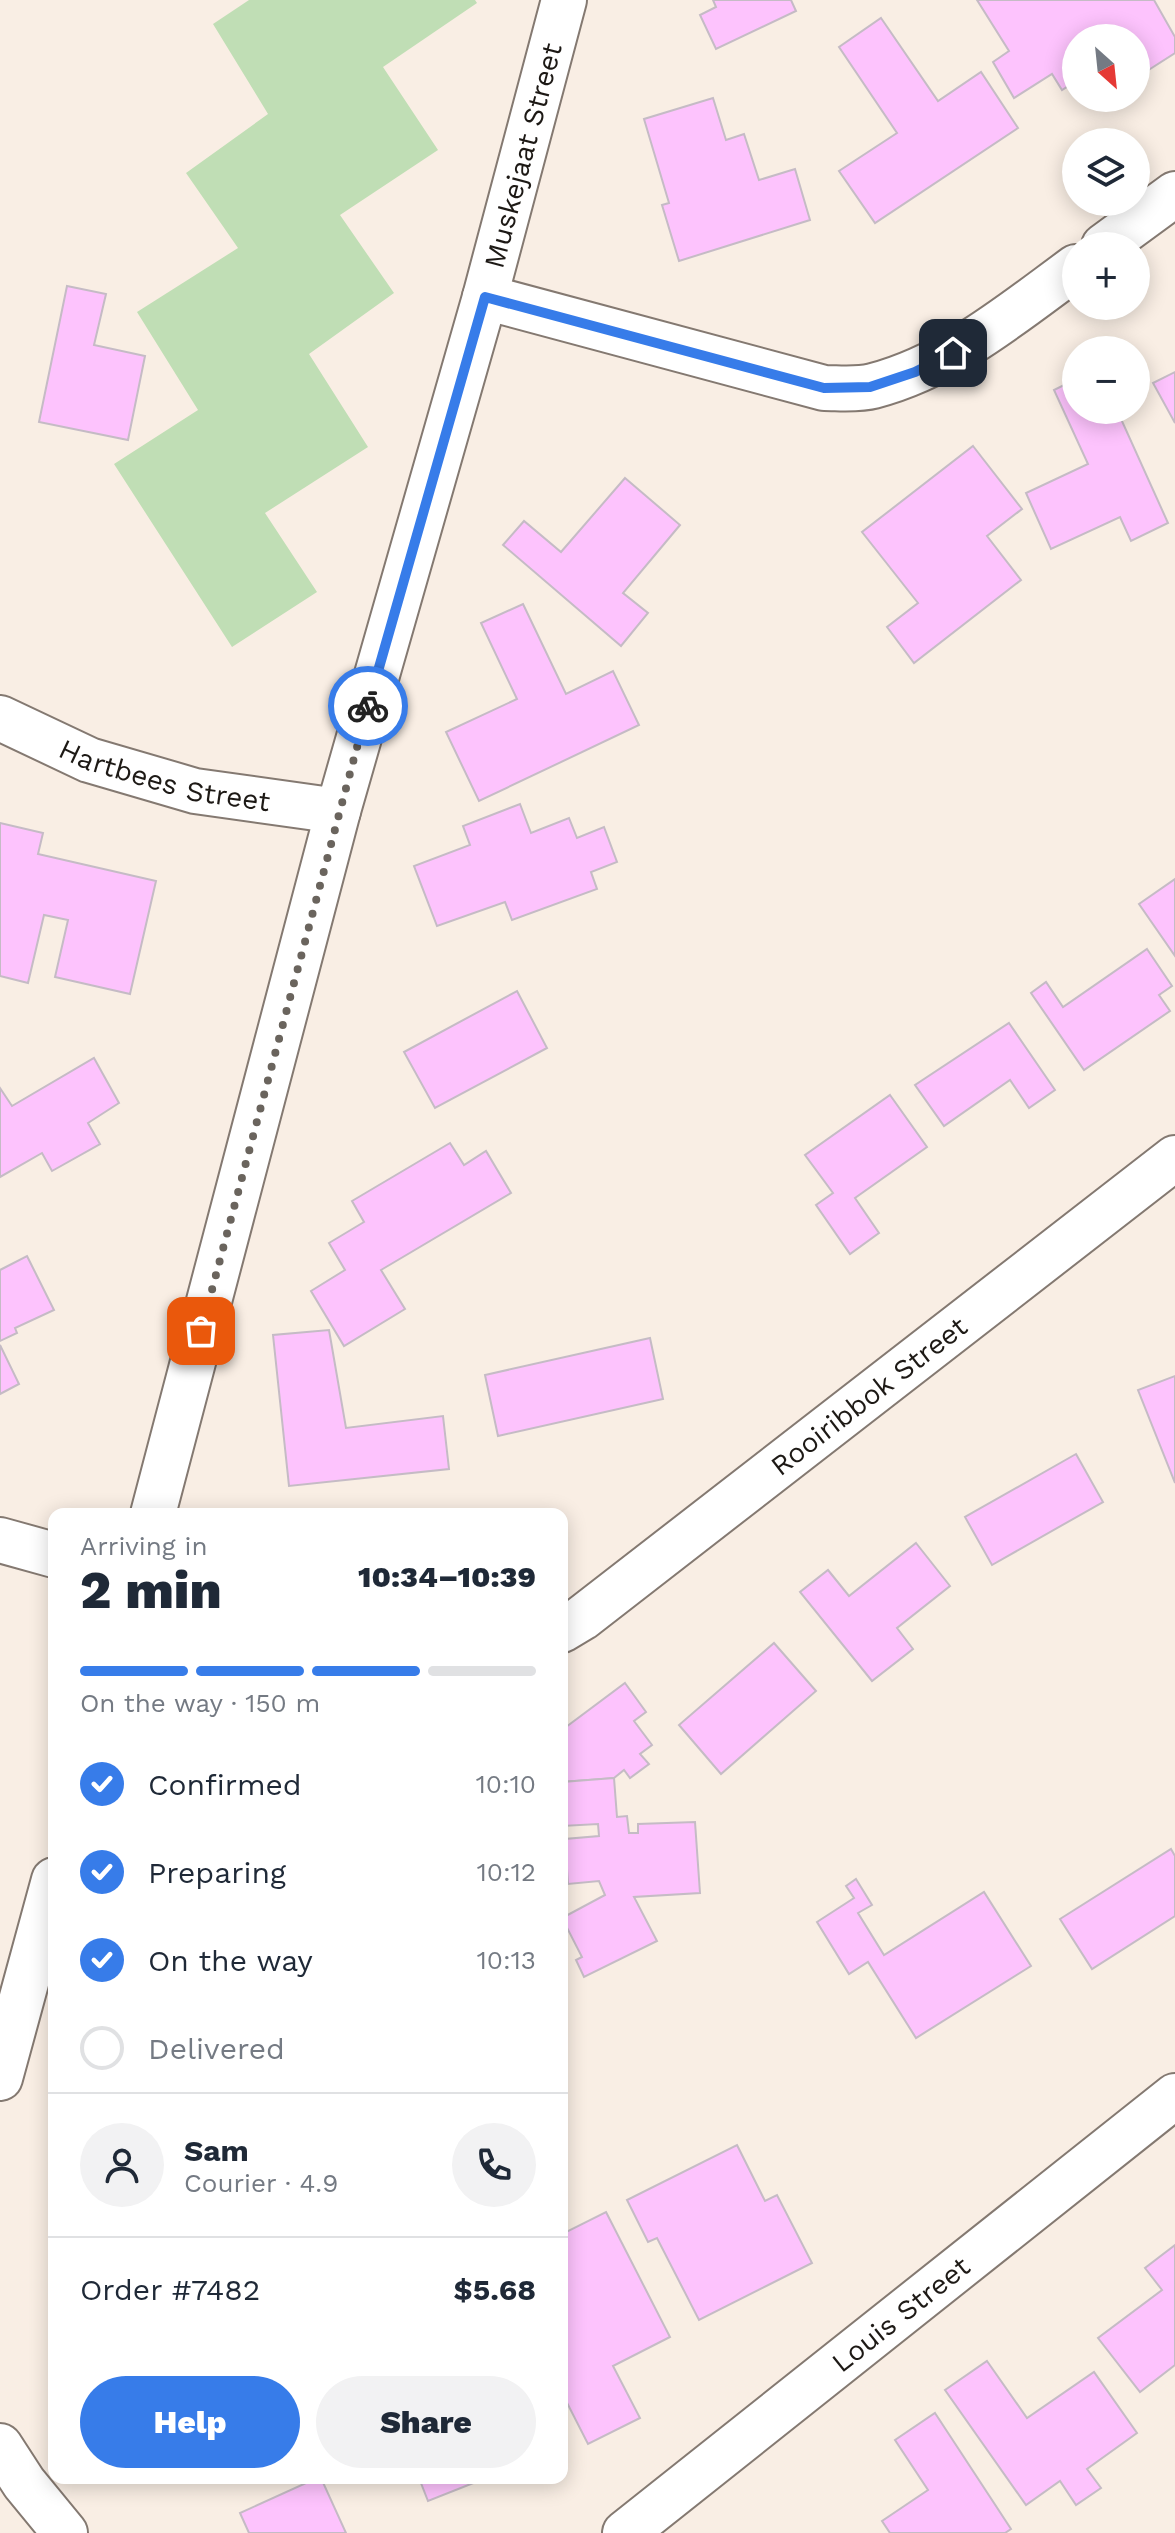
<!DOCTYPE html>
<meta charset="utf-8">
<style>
:root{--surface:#fff;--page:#f2f2f3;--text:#1f2937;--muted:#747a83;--line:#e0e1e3;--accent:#377ce9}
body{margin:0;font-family:"Work Sans",sans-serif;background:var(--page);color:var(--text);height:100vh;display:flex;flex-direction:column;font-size:30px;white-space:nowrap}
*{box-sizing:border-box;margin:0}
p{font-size:26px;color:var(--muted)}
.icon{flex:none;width:44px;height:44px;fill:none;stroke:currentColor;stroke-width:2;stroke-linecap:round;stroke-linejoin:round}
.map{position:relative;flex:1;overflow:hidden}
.side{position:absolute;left:48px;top:1508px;width:520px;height:976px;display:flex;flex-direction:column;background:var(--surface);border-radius:16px;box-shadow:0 4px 20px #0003}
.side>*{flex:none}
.needle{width:52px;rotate:153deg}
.controls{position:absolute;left:1062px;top:24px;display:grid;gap:16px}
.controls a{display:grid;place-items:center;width:88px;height:88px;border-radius:50%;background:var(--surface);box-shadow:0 4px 20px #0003;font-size:40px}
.pin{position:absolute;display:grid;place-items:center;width:68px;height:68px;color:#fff;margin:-34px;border-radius:16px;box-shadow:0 4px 12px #0006}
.courier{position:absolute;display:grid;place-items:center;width:80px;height:80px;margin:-40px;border:6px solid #377ce9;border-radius:50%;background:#fff;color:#222;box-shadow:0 2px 10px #0007}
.headline em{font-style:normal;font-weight:800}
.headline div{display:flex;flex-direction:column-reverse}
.headline{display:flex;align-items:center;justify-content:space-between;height:136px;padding:0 32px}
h1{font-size:52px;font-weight:800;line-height:60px}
.bar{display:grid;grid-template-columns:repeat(4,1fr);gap:12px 8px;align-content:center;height:96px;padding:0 32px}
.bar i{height:10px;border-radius:6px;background:var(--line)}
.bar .active{background:var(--accent)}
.bar p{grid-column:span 4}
.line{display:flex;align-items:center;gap:20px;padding:0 32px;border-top:2px solid var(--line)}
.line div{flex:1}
.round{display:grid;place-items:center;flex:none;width:84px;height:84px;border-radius:42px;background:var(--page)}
ol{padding:0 32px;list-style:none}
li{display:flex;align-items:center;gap:24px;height:88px}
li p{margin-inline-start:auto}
li .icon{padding:8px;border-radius:50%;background:var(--accent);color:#fff;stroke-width:4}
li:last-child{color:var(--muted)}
li i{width:44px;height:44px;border:4px solid var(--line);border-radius:50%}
.primary-button{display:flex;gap:16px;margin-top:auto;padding:16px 32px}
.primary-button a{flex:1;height:92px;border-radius:48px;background:var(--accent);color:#fff;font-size:32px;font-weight:800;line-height:92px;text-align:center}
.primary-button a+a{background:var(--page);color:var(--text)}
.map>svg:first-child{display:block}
</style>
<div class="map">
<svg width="1175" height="2533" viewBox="0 0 1175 2533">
<rect width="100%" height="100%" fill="#f9eee4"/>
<path fill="#c0deb5" d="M249,0H475L477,3L383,67L438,150L340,215L394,293L309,354L368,447L265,513L317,592L232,647L114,464L198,410L137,312L238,248L186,173L268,114L213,24Z"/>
<g fill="#fdc3fd" stroke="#c5bbc5" stroke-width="2">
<path d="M713,0H791L796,11L716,49L700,15L716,7Z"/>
<path d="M977,0H1154L1175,37V53L1136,78V38H1076V81L1062,90L1052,74L1014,98L993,62L1009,51Z"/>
<path d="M881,18L938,101L981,72L1018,128L875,223L839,171L897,133L839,47Z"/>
<path d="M713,98L726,140L744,134L759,180L795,169L810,220L679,261L662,205L669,203L644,119Z"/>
<path d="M67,286L106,294L94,345L145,356L128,440L39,422Z"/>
<path d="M1175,372V423L1153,383Z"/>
<path d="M1076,379V410H1117L1168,523L1131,541L1120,517L1051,549L1026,493L1088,464L1054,390Z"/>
<path d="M973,446L1022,509L987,536L1021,580L914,663L887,627L918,603L862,532Z"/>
<path d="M625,478L680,525L623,593L648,613L621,646L503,545L524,521L561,552Z"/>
<path d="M523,604L566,694L613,671L639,725L479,801L446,732L517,699L481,623Z"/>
<path d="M520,804L531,833L569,818L577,838L604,827L617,862L591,872L597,889L512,920L505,902L437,926L414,866L470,845L463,826Z"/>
<path d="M0,823L43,833L38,854L156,881L130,994L55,977L68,920L44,915L28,983L0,976Z"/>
<path d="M1175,879V956L1139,904Z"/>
<path d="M1147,949L1172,986L1159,995L1170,1011L1084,1070L1031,993L1046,982L1063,1007Z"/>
<path d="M517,991L547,1048L435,1108L404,1052Z"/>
<path d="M1009,1023L1055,1090L1029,1108L1010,1080L944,1126L915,1085Z"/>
<path d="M94,1058L119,1103L88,1123L100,1144L52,1171L42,1153L0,1177V1088L12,1106Z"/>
<path d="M890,1095L927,1147L855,1198L879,1233L850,1254L816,1205L833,1193L805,1155Z"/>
<path d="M450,1143L464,1165L486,1151L511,1193L381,1270L405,1309L344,1346L311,1291L345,1270L329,1243L364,1222L352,1201Z"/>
<path d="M27,1256L54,1310L15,1328L17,1333L0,1341V1270Z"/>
<path d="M329,1330L346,1428L443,1416L449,1469L289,1486L273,1335Z"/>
<path d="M650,1338L663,1399L498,1436L485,1375Z"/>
<path d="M0,1345L19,1384L0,1394Z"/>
<path d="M1175,1376V1483L1138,1390Z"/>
<path d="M1076,1454L1103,1502L992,1565L965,1517Z"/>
<path d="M916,1543L950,1586L897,1628L913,1649L872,1681L800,1592L828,1570L849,1596Z"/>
<path d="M774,1643L816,1691L721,1774L679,1725Z"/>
<path d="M625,1683L646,1712L634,1721L652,1745L640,1754L649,1764L630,1778L624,1770L614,1778L562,1782V1730Z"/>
<path d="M614,1778L617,1817L627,1816L629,1833H638V1824L695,1822L700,1893L634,1897L657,1941L584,1977L576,1960L582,1957L562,1918L605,1895L599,1881L568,1884L565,1839L599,1836L598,1824L562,1826V1782Z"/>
<path d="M1171,1849L1175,1856V1916L1092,1969L1060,1919Z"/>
<path d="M856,1879L872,1905L858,1913L884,1955L984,1892L1031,1966L916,2038L868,1962L849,1974L817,1922L854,1898L846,1886Z"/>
<path d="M737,2145L765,2201L777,2195L812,2263L699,2320L657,2238L648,2242L627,2200Z"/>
<path d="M606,2212L670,2337L613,2366L640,2418L588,2444L562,2393V2234Z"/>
<path d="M1175,2245V2365L1140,2392L1098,2338L1162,2290L1145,2268Z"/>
<path d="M987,2361L1027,2418L1094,2372L1137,2433L1087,2469L1101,2488L1076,2505L1060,2481L1026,2505L945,2390Z"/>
<path d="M935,2413L1011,2529L1005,2533H890L882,2521L928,2490L895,2440Z"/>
<path d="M317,2478H321L346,2533H249L240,2513Z"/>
<path d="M419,2478H486L428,2501Z"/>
</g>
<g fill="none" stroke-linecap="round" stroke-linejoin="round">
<g stroke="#847971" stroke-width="48">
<g id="minor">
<path d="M1104,246L1175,194"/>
<path d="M485,297L824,388C839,388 858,390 873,386C950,366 1013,313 1076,267"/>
<path id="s1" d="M0,718L89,760L195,791L338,811"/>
<path id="s2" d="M153,1514L338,811L485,297L564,0"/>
<path d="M0,1540L54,1555"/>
<path id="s3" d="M562,1630L582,1618L1175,1158"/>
<path d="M0,2078L54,1880"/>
<path d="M0,2446L24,2483L65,2533"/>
<path id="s4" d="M625,2533L1175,2096"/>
</g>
</g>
<use href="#minor" stroke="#fff" stroke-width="44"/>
</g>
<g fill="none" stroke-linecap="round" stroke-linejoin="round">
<path stroke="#6a645d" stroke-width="8" stroke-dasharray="0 14.4" d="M201,1331L368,706"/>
<path stroke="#377ce9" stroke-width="10" d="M368,706L485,297L824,388L870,387L915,372L953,353"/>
</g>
<g text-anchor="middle" stroke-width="6" stroke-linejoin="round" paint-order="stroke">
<g font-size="28" fill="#1d1915" stroke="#f9eee4">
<text dy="10" stroke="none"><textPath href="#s2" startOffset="1408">Muskejaat Street</textPath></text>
<text dy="10" stroke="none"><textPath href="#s1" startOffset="176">Hartbees Street</textPath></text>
<text dy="10" stroke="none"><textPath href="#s3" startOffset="386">Rooiribbok Street</textPath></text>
<text dy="10" stroke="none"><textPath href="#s4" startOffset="352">Louis Street</textPath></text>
</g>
</g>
</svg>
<div class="controls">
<a><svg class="needle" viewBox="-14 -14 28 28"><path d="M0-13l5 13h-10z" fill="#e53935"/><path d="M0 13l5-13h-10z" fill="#747a83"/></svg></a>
<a><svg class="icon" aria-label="layers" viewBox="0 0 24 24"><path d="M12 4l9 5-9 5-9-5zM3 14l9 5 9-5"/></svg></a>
<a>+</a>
<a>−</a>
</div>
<div class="pin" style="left:201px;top:1331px;background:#ea580c"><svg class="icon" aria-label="bag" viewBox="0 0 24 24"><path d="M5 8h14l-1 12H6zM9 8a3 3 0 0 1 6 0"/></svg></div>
<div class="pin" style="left:953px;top:353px;background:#1f2937"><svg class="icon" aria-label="home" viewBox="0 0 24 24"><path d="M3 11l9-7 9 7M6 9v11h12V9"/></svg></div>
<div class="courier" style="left:368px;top:706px"><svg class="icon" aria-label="bike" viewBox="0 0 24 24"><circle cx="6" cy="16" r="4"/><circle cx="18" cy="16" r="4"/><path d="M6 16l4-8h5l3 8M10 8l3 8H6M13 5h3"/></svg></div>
<section class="side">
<div class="headline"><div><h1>2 min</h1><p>Arriving in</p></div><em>10:34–10:39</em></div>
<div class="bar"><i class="active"></i><i class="active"></i><i class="active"></i><i></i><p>On the way · 150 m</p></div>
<ol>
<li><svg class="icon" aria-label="check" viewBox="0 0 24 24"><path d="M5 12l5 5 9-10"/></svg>Confirmed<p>10:10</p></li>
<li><svg class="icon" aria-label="check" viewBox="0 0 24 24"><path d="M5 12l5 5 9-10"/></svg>Preparing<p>10:12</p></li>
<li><svg class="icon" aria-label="check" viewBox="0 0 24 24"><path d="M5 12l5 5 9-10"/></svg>On the way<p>10:13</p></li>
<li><i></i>Delivered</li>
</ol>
<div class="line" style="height:144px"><a class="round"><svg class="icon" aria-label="person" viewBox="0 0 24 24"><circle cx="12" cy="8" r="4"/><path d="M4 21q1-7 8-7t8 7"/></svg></a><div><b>Sam</b><p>Courier · 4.9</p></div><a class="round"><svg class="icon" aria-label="phone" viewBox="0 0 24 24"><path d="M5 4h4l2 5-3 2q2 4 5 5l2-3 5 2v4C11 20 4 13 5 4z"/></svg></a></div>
<div class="line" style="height:104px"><div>Order #7482</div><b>$5.68</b></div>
<div class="primary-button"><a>Help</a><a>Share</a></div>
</section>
</div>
